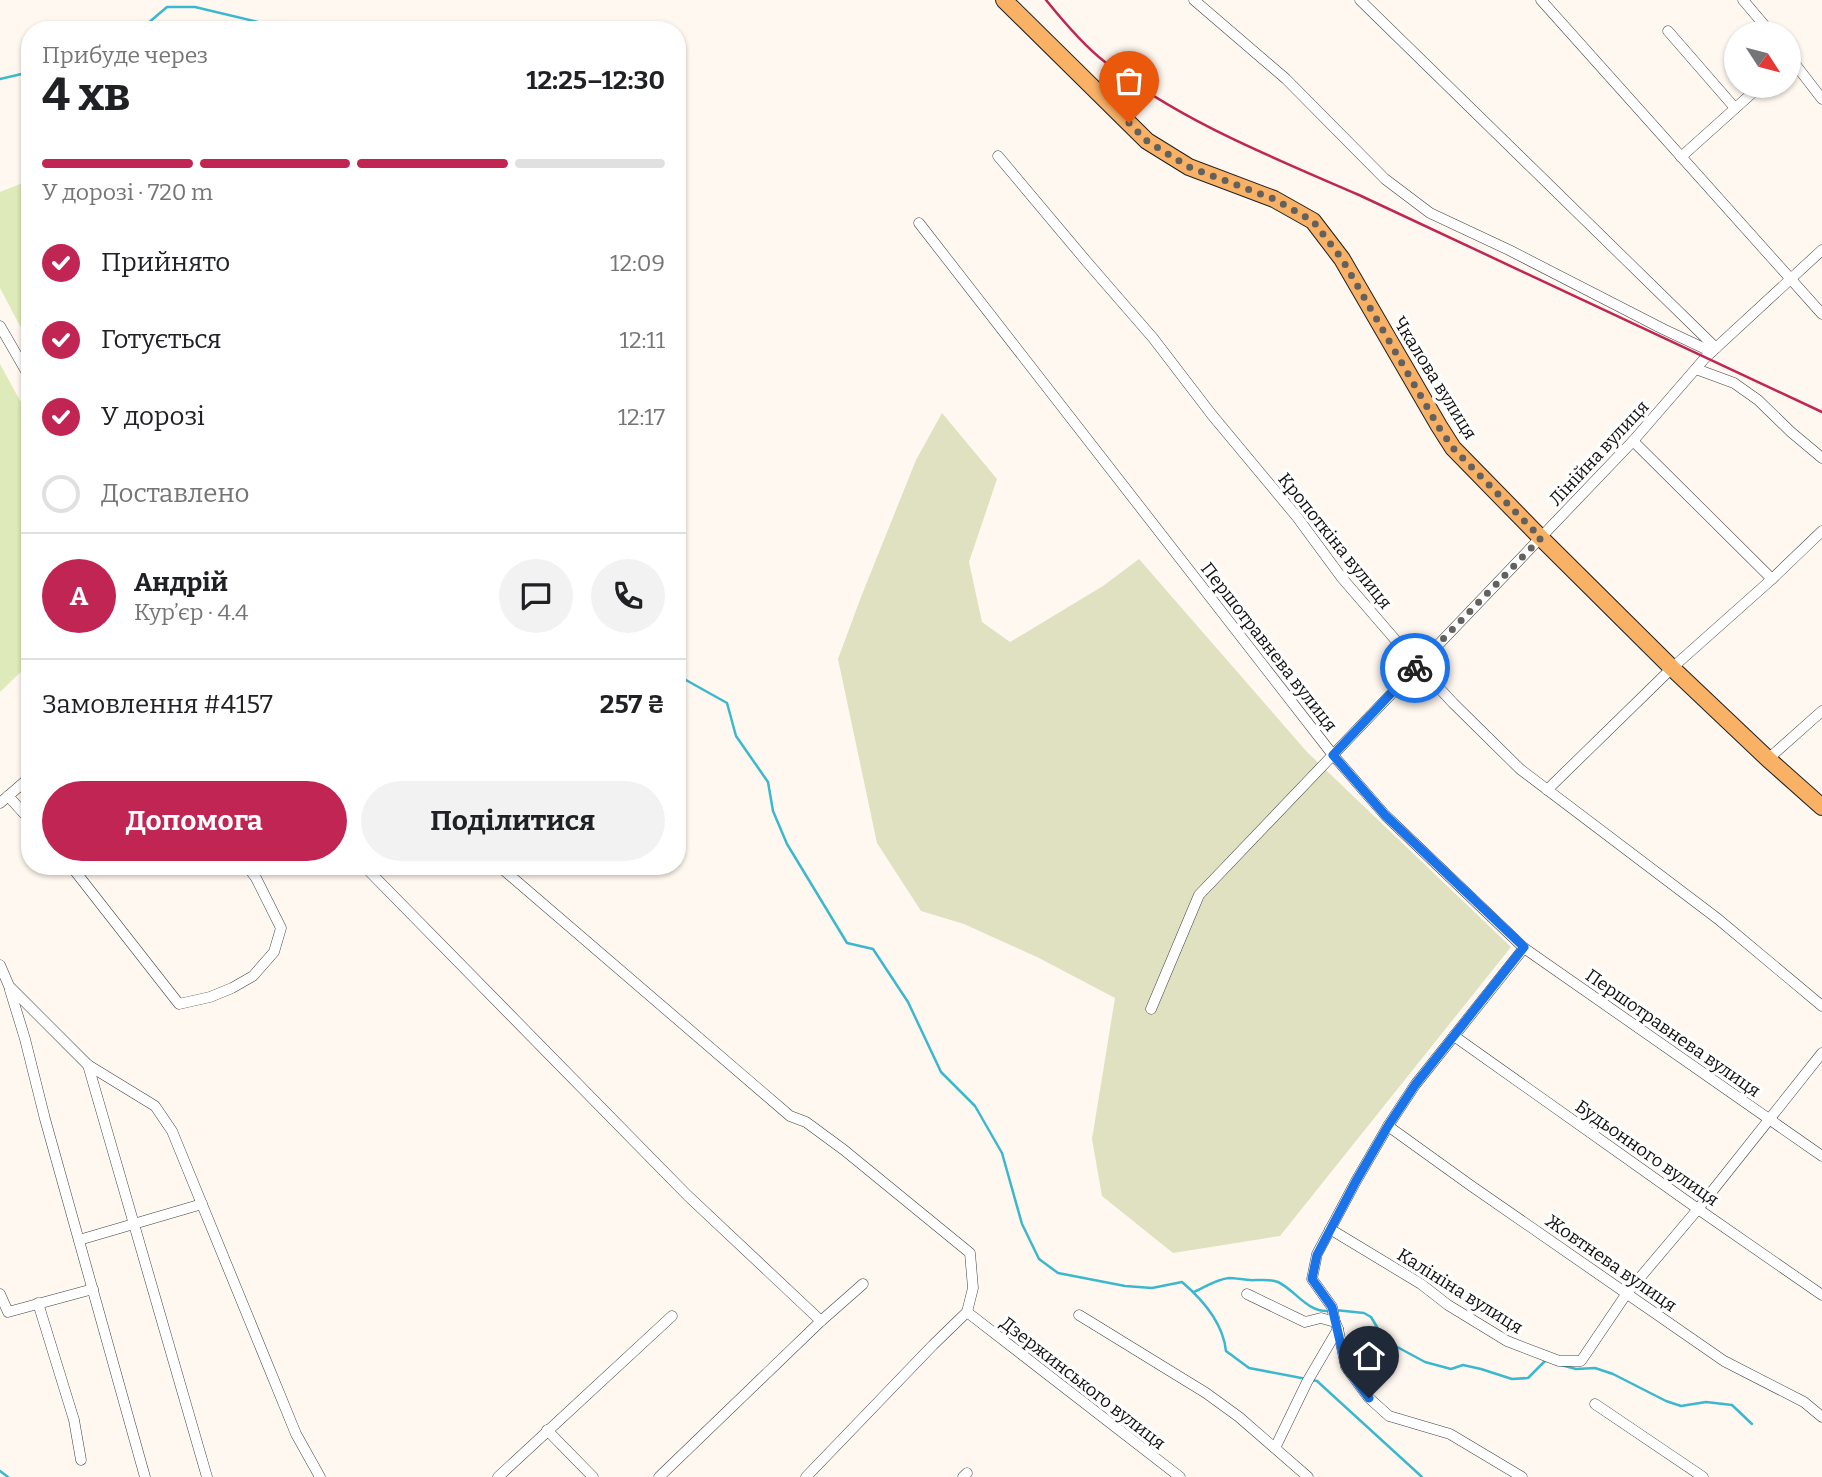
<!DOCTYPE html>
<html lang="uk">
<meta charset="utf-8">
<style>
:root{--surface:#fff;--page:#f2f2f2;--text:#202124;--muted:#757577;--line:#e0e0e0;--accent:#c02553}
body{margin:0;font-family:Bitter,serif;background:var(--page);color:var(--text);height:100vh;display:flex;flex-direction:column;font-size:26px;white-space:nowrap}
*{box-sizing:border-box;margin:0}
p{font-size:23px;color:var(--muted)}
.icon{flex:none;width:38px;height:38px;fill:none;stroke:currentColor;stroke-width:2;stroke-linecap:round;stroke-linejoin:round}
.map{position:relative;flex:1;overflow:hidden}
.side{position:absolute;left:21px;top:21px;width:665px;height:854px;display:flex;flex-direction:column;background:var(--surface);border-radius:28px;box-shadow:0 2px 5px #0004}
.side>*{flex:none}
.needle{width:46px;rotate:126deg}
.fabs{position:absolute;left:1724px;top:21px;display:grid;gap:14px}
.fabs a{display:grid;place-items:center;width:77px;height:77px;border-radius:50%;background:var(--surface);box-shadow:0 2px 5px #0004;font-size:35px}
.pin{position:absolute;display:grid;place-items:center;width:60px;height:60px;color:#fff;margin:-72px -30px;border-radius:50% 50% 50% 0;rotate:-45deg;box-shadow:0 0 7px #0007}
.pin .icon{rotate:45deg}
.courier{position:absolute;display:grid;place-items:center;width:70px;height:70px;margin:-35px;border:5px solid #1a73e8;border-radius:50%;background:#fff;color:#222;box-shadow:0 2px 9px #0007}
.headline em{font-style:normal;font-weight:700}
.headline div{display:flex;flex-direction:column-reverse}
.headline{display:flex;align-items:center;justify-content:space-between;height:119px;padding:0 21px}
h1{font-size:46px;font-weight:700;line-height:52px}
.bar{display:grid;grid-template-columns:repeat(4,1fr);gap:10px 7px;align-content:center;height:84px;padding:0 21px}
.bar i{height:9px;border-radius:5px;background:var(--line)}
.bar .current{background:var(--accent)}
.bar p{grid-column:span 4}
.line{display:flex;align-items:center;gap:18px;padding:0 21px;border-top:2px solid var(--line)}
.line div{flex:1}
.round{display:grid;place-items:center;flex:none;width:74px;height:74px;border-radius:37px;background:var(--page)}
ol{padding:0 21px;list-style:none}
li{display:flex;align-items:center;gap:21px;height:77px}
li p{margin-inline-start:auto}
li .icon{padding:7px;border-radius:50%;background:var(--accent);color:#fff;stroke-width:4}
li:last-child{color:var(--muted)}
li i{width:38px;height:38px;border:4px solid var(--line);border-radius:50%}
.cta{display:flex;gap:14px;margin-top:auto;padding:14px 21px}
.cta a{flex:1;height:80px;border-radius:42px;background:var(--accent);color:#fff;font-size:28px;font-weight:700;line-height:80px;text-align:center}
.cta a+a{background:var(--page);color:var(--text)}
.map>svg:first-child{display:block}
</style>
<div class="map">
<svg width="1822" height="1477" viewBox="0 0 1822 1477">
<rect width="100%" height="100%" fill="#fff8f0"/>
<g fill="#deeab9">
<path d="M30,180V345L0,288V192Z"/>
<path d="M0,364L30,419V663L0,692Z"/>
</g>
<path fill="#dfe1c1" d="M942,413L997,479L969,562L982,622L1010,642L1103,586L1139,559L1307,752L1511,947L1280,1236L1173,1253L1102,1196L1092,1139L1115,998L1039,958L964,924L921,911L877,843L838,659L861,597L916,460Z"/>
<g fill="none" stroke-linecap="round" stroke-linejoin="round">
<g stroke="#3bb8ce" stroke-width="2.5">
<path d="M140,30L167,7H195L258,22L280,23L289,30"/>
<path d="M0,79L30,72"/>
<path d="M677,675L727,703L736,736L768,782L773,811L787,844L847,943L873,949L908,1002L941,1072L975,1106L1002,1153L1022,1224L1039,1259L1058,1273L1125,1286L1152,1288L1182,1282C1202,1299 1223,1323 1226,1351L1249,1368L1317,1381L1422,1477"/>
<path d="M1194,1292C1205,1287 1217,1279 1229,1278C1238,1278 1247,1281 1256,1280C1264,1280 1271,1279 1278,1282C1295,1290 1307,1312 1328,1311"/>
<path d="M1335,1310L1364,1313L1371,1317L1383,1337L1388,1342L1425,1362L1451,1369L1463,1365L1481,1369L1512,1379L1528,1378L1545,1361H1548"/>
<path d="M1561,1365L1576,1369L1595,1368L1613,1374L1666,1401L1681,1406L1706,1402L1732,1405L1752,1424"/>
<path d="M0,1471L8,1477"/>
</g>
<g stroke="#424242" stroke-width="11">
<g id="minor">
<path d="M1194,0L1286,79L1385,179L1430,213L1509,250L1663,329L1712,352"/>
<path d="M1360,0L1716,348"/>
<path d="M1541,0L1822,314"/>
<path d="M1743,0L1771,33"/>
<path d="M1668,31L1735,108"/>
<path d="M1788,55L1822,99"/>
<path d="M998,156L1087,262L1153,338L1212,415L1297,517L1342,578L1405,651L1453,703L1520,769L1718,919L1822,1006"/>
<path d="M1681,157L1760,86"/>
<path d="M919,223L1333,755L1385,815L1524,948L1822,1156"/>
<path d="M0,326L30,378"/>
<path d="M1696,369L1734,383L1758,400L1791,432L1822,458"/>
<path d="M1633,441L1772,579"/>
<path d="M1768,759L1822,711"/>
<path d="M1547,790L1672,668L1772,579L1822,531"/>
<path d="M8,796L30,820"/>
<path d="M0,803L30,777"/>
<path d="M71,866L179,1004L210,997L232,988L253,976L274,952L281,928L256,878L247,866"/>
<path d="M364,866L687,1195L821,1321"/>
<path d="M499,866L790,1116L806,1122L844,1150L970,1253L973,1288L967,1312L933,1345L806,1477"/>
<path d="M0,965L9,986L88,1065L155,1106L172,1131L296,1434L320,1477"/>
<path d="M10,990L25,1039L45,1119L145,1477"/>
<path d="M1151,1009L1199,895L1633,441L1705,358L1822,250"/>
<path d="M1454,1036L1698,1209L1822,1295"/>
<path d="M88,1065L207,1477"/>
<path d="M1388,1126L1470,1185L1724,1361L1804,1402L1822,1417"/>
<path d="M1330,1229L1421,1284L1448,1305L1507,1341L1559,1361H1581L1627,1293L1698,1209L1822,1053"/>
<path d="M79,1240L202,1204"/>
<path d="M0,1294L8,1312L93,1289"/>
<path d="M1247,1294L1305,1322L1321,1318L1335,1322L1338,1329L1346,1367L1369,1398L1389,1416L1450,1434L1522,1477"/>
<path d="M38,1303L74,1420L81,1460"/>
<path d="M967,1312L1180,1477"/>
<path d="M1079,1315L1206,1393L1239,1417L1308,1477"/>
<path d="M1335,1322L1332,1307L1312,1279L1317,1254L1356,1181L1388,1126L1415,1085L1524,948"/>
<path d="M1595,1404L1703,1477"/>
<path d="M547,1430L593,1477"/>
<path d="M1275,1448L1307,1382L1338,1329"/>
<path d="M498,1477L672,1316"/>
<path d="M659,1477L821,1321L863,1284"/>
<path d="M963,1477L967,1473"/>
</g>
</g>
<g stroke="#202020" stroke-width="18">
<path id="primary" d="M1004,0L1147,141L1189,167L1274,199L1313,221L1342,259L1439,426L1453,448L1541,538L1672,668L1768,759L1822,807"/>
</g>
<use href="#minor" stroke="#fff" stroke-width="10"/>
<use href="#primary" stroke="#f9b166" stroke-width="16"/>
<path stroke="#c02553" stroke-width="2.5" d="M1046,0C1063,21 1084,46 1105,62C1180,121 1272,157 1359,195L1822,412"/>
</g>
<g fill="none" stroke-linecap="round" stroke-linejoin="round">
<path stroke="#63615e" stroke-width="7" stroke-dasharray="0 12.6" d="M1129,123L1147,141L1189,167L1274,199L1313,221L1342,259L1438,426L1453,448L1541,538L1415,668"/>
<path stroke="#1a73e8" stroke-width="9" d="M1369,1398L1346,1367L1332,1307L1312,1279L1317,1255L1356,1181L1388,1126L1415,1085L1524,947L1385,815L1333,755L1415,668"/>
</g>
<g text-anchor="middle" stroke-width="7" stroke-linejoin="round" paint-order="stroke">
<g font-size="18" fill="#0f0f0f" stroke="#fff">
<text transform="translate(1435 378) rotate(58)" y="6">Чкалова вулиця</text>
<text transform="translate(1599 453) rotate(-47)" y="6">Лінійна вулиця</text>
<text transform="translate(1335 541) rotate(51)" y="6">Кропоткіна вулиця</text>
<text transform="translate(1269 647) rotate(52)" y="6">Першотравнева вулиця</text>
<text transform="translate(1673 1033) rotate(35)" y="6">Першотравнева вулиця</text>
<text transform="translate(1647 1153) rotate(35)" y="6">Будьонного вулиця</text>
<text transform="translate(1611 1263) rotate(35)" y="6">Жовтнева вулиця</text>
<text transform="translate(1460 1291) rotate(32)" y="6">Калініна вулиця</text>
<text transform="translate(1083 1383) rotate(38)" y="6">Дзержинського вулиця</text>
</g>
</g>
</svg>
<div class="fabs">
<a><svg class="needle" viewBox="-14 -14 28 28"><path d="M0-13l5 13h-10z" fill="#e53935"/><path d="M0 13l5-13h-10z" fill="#757577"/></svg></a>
</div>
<div class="pin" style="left:1129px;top:123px;background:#ea580c"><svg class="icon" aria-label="bag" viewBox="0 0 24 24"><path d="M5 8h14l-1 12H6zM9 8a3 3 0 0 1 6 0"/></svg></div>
<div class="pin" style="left:1369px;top:1398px;background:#1f2937"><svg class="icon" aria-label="home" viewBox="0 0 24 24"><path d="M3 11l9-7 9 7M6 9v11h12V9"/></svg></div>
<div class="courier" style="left:1415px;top:668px"><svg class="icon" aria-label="bike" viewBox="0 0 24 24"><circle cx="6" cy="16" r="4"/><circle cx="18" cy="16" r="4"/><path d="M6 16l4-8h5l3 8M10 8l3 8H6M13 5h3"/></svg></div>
<section class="side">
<div class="headline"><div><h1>4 хв</h1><p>Прибуде через</p></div><em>12:25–12:30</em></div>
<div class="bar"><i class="current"></i><i class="current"></i><i class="current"></i><i></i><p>У дорозі · 720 m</p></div>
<ol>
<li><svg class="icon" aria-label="check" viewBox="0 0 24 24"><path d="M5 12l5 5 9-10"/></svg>Прийнято<p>12:09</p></li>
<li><svg class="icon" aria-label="check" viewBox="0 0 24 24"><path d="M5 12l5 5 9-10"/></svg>Готується<p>12:11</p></li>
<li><svg class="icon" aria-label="check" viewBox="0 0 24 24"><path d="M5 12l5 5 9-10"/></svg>У дорозі<p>12:17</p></li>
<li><i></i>Доставлено</li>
</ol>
<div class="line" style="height:126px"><b class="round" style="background:var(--accent);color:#fff">А</b><div><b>Андрій</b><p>Кур’єр · 4.4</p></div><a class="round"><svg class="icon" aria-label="chat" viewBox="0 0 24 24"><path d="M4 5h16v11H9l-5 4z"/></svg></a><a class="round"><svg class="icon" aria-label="phone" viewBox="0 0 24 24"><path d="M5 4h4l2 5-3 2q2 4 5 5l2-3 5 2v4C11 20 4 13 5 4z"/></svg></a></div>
<div class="line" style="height:91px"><div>Замовлення #4157</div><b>257 ₴</b></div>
<div class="cta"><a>Допомога</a><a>Поділитися</a></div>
</section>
</div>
